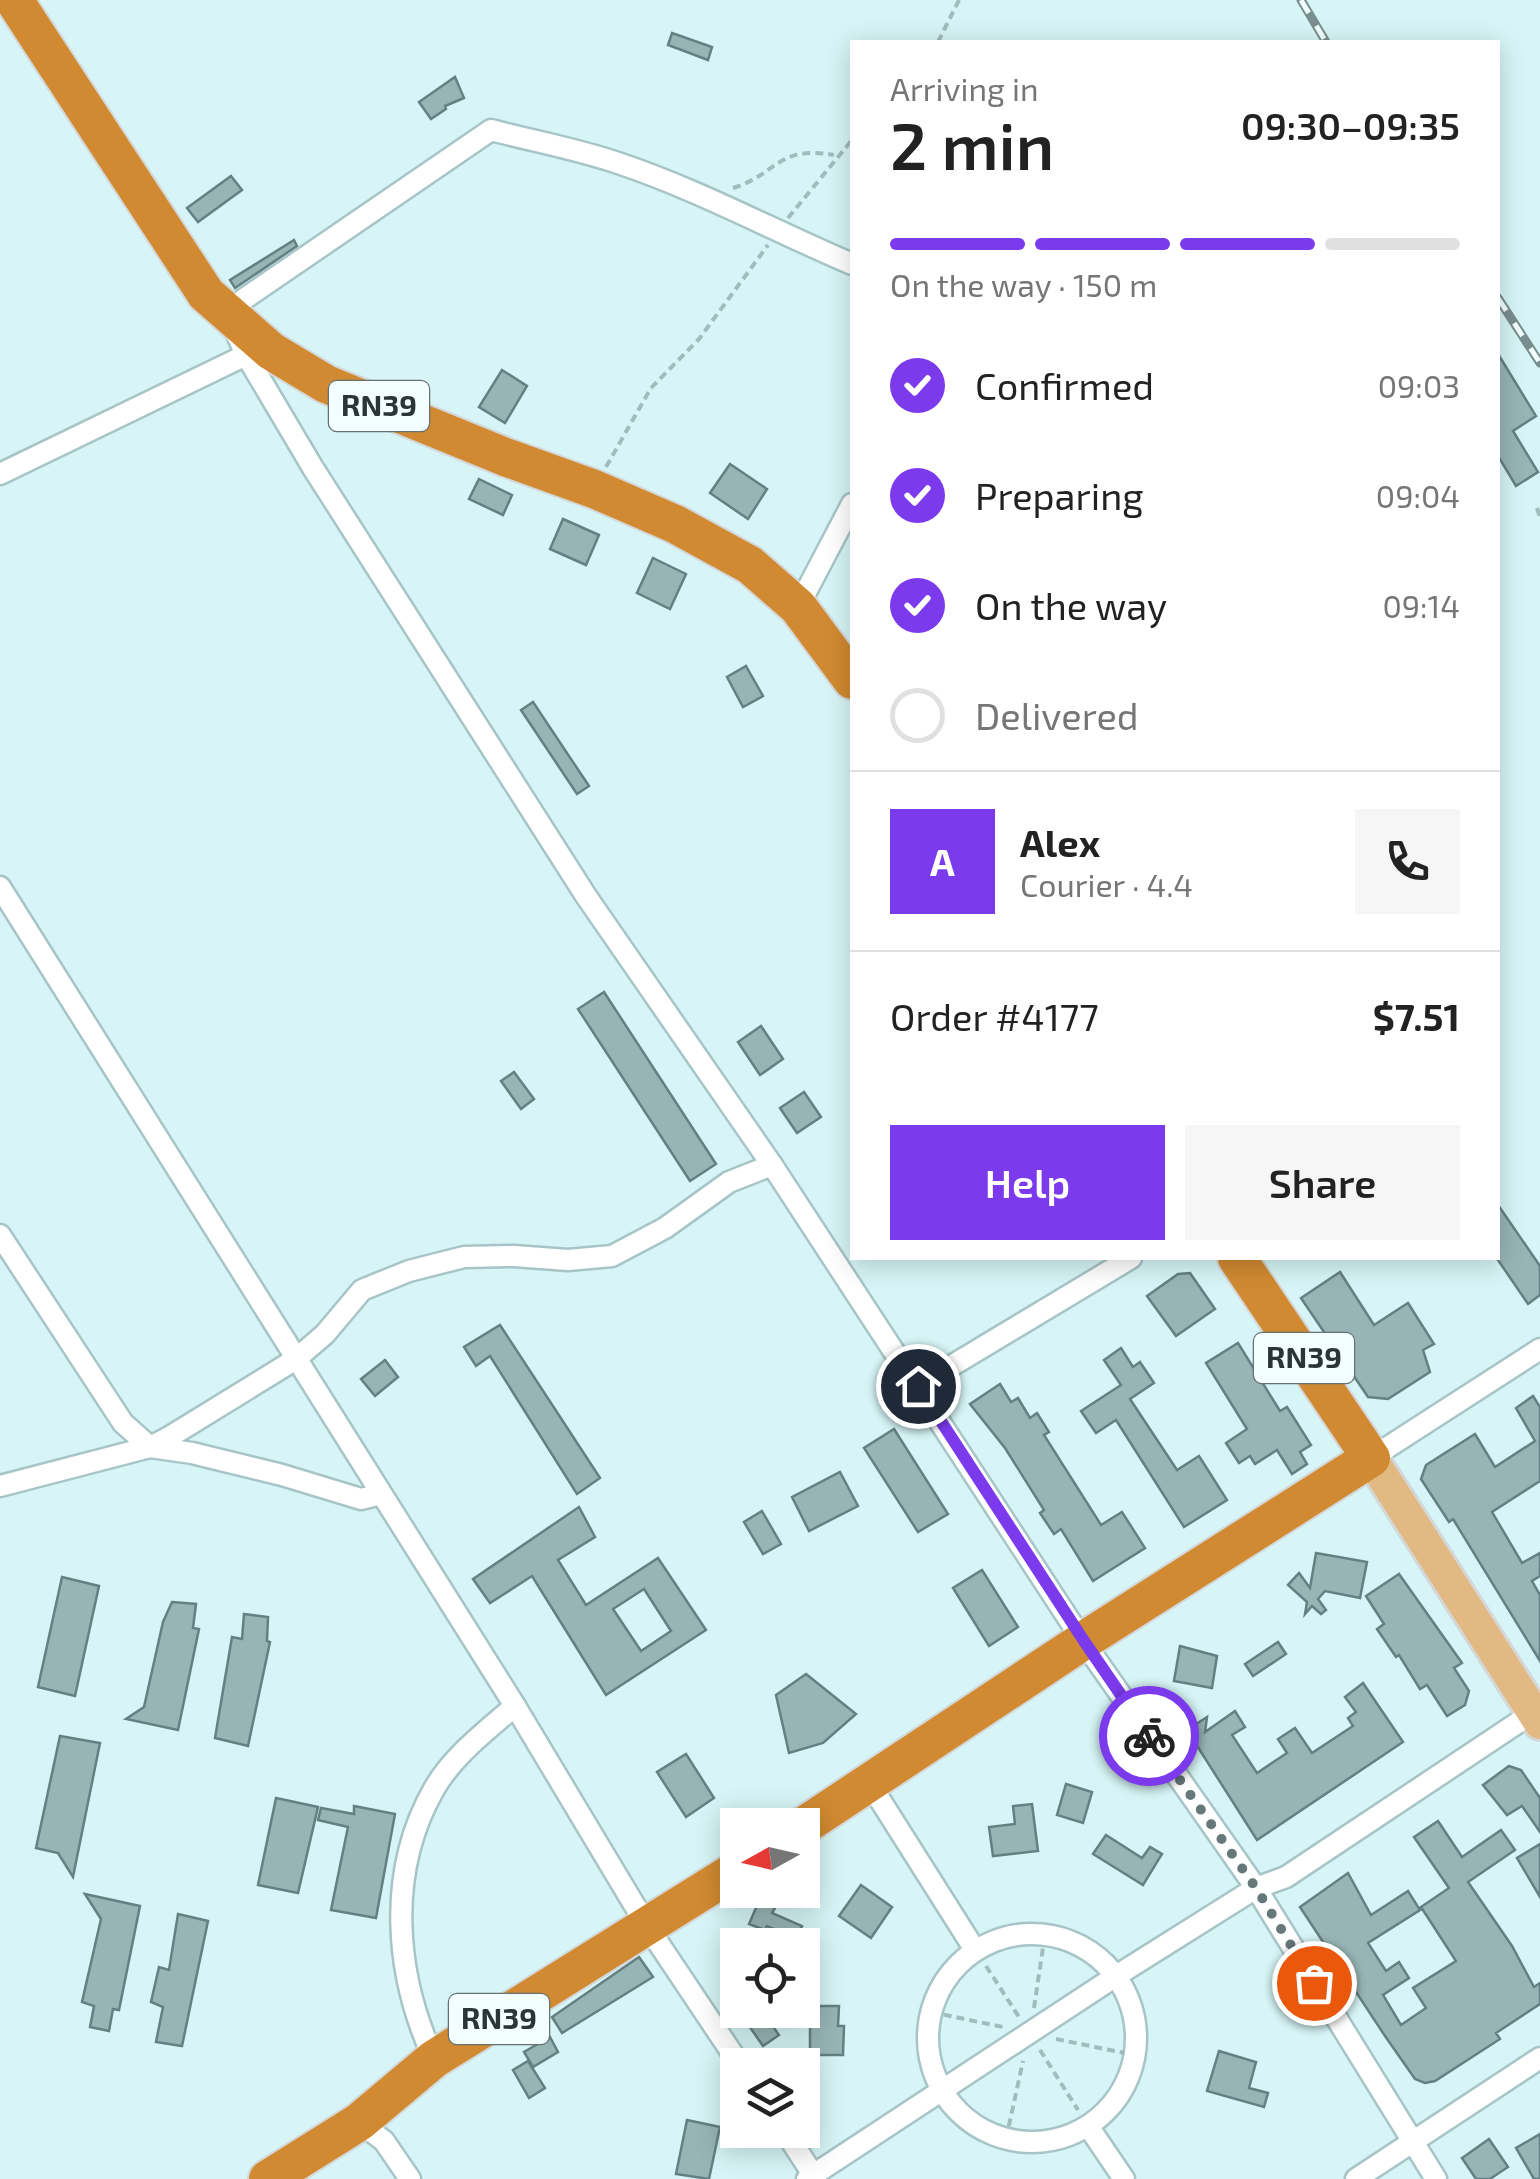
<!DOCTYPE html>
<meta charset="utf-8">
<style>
:root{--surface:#fff;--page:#f6f6f6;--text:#222;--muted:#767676;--line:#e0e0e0;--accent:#7c3aed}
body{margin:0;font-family:"Exo 2",sans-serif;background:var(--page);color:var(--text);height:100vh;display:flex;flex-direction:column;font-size:38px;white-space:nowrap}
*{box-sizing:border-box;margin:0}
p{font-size:32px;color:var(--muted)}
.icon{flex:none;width:55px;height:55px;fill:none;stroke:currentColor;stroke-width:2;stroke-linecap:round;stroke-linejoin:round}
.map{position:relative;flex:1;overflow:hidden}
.drawer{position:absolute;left:850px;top:40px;width:650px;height:1220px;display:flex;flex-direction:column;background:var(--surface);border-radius:0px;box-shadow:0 5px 25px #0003}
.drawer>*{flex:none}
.needle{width:65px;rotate:262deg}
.controls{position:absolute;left:720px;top:1808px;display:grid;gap:20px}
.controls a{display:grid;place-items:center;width:100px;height:100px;border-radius:0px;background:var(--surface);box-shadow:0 5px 25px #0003;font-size:50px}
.pin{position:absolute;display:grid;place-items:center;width:85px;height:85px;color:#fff;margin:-42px;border:5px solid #fff;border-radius:50%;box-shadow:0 2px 10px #0007}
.courier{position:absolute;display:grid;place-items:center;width:100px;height:100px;margin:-50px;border:8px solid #7c3aed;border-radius:50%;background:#fff;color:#222;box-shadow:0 2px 12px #0007}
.headline em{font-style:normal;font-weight:600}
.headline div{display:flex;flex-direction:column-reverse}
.headline{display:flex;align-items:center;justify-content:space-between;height:170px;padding:0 40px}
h1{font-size:65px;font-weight:600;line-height:75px}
.bar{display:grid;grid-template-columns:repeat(4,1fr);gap:15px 10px;align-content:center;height:120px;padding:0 40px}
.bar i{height:12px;border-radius:8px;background:var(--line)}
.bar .on{background:var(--accent)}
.bar p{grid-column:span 4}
.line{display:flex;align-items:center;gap:25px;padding:0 40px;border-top:2px solid var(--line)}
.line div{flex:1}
.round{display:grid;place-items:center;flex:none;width:105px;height:105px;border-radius:0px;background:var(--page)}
ol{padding:0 40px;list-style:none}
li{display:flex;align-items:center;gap:30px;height:110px}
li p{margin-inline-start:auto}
li .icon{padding:10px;border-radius:50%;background:var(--accent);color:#fff;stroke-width:4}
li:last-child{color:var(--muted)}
li i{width:55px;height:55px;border:5px solid var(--line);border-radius:50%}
.button{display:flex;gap:20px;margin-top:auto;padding:20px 40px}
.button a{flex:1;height:115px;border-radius:0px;background:var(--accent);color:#fff;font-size:40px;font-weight:600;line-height:115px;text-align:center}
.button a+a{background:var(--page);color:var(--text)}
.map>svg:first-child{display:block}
</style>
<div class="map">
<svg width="1540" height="2179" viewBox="0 0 1540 2179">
<rect width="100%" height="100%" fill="#d7f5f6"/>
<g fill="#98b5b6" stroke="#658082" stroke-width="2.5" fill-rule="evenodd">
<path d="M672,33L712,47L708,60L668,45Z"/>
<path d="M455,77L464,98L445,106L446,109L431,119L419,102Z"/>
<path d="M231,176L242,190L198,222L187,208Z"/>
<path d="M294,240L297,246L235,288L230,280Z"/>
<path d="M1498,354L1536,416L1513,431L1538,472L1516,486L1498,456Z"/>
<path d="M502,370L527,386L505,423L479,407Z"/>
<path d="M730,464L767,489L748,519L710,493Z"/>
<path d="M479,479L512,495L503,515L469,499Z"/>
<path d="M563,519L599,535L586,565L550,549Z"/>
<path d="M653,558L686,574L670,609L637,593Z"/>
<path d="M746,666L763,696L743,707L727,677Z"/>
<path d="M533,702L589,786L577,794L521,710Z"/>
<path d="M604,992L716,1164L690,1181L578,1009Z"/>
<path d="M761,1026L783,1059L760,1075L738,1042Z"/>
<path d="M514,1072L534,1099L521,1109L501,1081Z"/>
<path d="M804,1092L821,1117L797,1133L780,1108Z"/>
<path d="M1498,1205L1540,1266V1295L1528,1304L1498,1260Z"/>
<path d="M1340,1272L1374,1325L1408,1303L1434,1344L1423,1350L1430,1372L1388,1399L1368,1397L1301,1298Z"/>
<path d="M1190,1273L1215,1309L1176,1336L1147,1296L1178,1274Z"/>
<path d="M500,1325L600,1478L577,1494L490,1356L476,1366L464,1347Z"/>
<path d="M1238,1343L1280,1411L1287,1407L1311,1445L1300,1452L1307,1464L1292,1474L1277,1450L1255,1464L1250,1456L1239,1463L1226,1443L1247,1429L1206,1363Z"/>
<path d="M1121,1348L1133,1367L1140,1362L1154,1383L1130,1399L1177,1470L1199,1456L1227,1500L1184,1527L1116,1420L1096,1433L1081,1411L1121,1385L1104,1360Z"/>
<path d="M385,1360L398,1377L375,1396L361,1379Z"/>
<path d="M1000,1384L1011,1402L1018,1398L1030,1418L1037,1413L1049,1432L1044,1435L1101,1525L1122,1512L1145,1548L1093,1581L1061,1529L1054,1534L1040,1513L1044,1510L1005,1448L970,1404Z"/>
<path d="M1533,1396L1540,1407V1481L1492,1512L1522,1563L1540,1553V1576L1532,1581L1540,1595V1661L1453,1519L1449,1522L1421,1479L1426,1465L1475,1434L1495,1467L1535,1441L1516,1408Z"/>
<path d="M894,1429L948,1514L918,1532L864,1448Z"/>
<path d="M840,1472L858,1506L809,1531L792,1497Z"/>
<path d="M579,1507L595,1537L558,1560L586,1605L658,1558L706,1630L606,1695L532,1576L490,1603L473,1579ZM644,1589L671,1631L641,1651L613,1609Z"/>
<path d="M762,1511L781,1544L763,1554L744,1522Z"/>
<path d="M1316,1553L1367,1562L1360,1598L1325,1591L1318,1599L1326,1610L1321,1614L1312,1606L1305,1614L1307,1602L1288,1585L1299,1573L1310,1588Z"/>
<path d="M982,1570L1018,1627L989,1646L953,1588Z"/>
<path d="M1399,1574L1462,1663L1454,1668L1469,1691L1465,1705L1447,1716L1427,1685L1420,1689L1399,1655L1396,1657L1377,1629L1384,1624L1366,1596Z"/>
<path d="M62,1577L99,1586L75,1696L38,1687Z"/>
<path d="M172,1602L196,1604L193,1628L199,1629L178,1730L126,1719L144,1707L163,1622Z"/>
<path d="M244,1614L268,1617L267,1641L270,1642L248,1746L215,1738L232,1637L242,1639Z"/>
<path d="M1278,1642L1286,1654L1253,1676L1245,1664Z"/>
<path d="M1180,1646L1217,1656L1212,1688L1174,1681Z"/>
<path d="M806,1674L856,1714L823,1743L789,1753L776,1695Z"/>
<path d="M1363,1683L1403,1742L1257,1840L1187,1730L1207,1717L1205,1732L1235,1711L1245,1727L1232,1735L1257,1773L1287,1753L1278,1739L1295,1728L1312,1753L1353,1726L1348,1718L1356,1712L1345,1697Z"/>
<path d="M60,1736L100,1743L73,1877L58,1853L36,1848Z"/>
<path d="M686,1754L714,1798L686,1817L657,1772Z"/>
<path d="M1509,1766L1521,1770L1540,1798V1832L1522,1806L1507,1815L1483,1785Z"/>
<path d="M1066,1784L1092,1792L1083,1823L1057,1815Z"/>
<path d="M276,1798L318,1807L298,1893L258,1885Z"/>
<path d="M1032,1804L1038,1851L993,1856L989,1827L1015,1824L1013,1806Z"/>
<path d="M354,1806L395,1814L376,1918L331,1910L348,1827L318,1820L321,1808L354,1814Z"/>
<path d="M1438,1821L1462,1857L1501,1830L1515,1850L1468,1882L1512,1946L1534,1987L1540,1983V2004L1496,2033L1500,2039L1435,2081L1425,2083L1415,2079L1385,2036L1300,1907L1348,1873L1371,1915L1408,1891L1420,1910L1368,1943L1386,1971L1399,1962L1409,1978L1383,1995L1401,2025L1426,2008L1413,1988L1456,1961L1421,1907L1449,1888L1414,1837Z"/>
<path d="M1106,1835L1142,1858L1150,1847L1162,1854L1143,1885L1093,1854Z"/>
<path d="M1540,1844V1897L1517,1858Z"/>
<path d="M861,1885L892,1907L871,1938L839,1916Z"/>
<path d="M85,1894L140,1906L119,2010L113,2009L109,2031L90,2027L94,2006L82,2002L101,1919Z"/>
<path d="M759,1901L775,1908L772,1913L802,1926L796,1938L767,1926L765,1930L749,1924Z"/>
<path d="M178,1914L208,1921L182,2046L156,2042L163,2007L151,2002L159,1967L169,1970Z"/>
<path d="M639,1957L653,1977L562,2033L552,2017Z"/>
<path d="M816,2006H839L838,2026H844L843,2055H810V2020H816Z"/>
<path d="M738,2010H761L779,2035L763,2046Z"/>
<path d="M550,2037L558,2052L533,2067L524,2052Z"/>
<path d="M1219,2051L1256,2062L1249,2088L1268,2093L1264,2107L1207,2091Z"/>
<path d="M528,2061L545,2088L529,2098L513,2070Z"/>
<path d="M687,2120L720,2127L709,2179L676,2174Z"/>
<path d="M1540,2134V2179H1534L1516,2148Z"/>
<path d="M1489,2139L1508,2167L1490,2179H1476L1462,2158Z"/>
</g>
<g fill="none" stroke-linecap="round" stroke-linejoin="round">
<g stroke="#a7c5c6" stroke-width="25">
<g id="street">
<path d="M852,264C774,231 699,190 618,163C577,149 533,141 491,130L244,299L228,314L246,355L313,468L586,896L772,1165L1083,1641L1256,1888L1436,2179"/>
<path d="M0,474L246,355"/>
<path d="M798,607L852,504"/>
<path d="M0,887L515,1706L647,1926L740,2065"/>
<path d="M0,1235L123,1423L150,1447L192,1453L282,1475L361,1499L381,1494"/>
<path d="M918,1386L1131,1258"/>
<path d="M1371,1458L1540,1349"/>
<path d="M0,1486L150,1447L171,1436L296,1359L325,1334L362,1290L409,1271L464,1257L514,1256L568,1260L612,1256L665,1228L729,1182L772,1165"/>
<path d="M870,1784L975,1950"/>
<circle cx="1032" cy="2038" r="104"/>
<path d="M434,2059C395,1975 386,1873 434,1789C452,1757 487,1730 515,1706"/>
<path d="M359,2122L384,2141L410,2179"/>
<path d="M1088,2126L1124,2179"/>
<path d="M784,2130L816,2179"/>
<path d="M807,2179L1116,1976L1256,1888L1286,1877L1540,1708"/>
<path d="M1356,2179L1540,2058"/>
</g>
</g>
<g stroke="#d4d7d7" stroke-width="38">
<path id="primary" d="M1371,1458L1540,1723"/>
</g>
<g stroke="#d4d7d7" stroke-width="42">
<g id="highway">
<path d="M14,0L206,294L271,351L326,384L505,457L594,489L675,524L750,565L798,607L852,680"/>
<path d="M802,1827L1083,1641L1371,1458L1237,1258"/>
<path d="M268,2179L359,2122L434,2059L738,1869"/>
</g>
</g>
<g stroke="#a2bbbc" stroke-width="4" stroke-dasharray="8 5" stroke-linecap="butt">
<path d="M938,42L959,0"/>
<path d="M733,188C778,174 777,145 834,155"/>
<path d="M788,218L852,140"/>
<path d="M606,467L651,388L699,339L768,245"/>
<path d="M1537,508L1540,517"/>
<path d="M986,1966L1019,2017"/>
<path d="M1034,2008L1045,1934"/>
<path d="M931,2012L1003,2027"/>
<path d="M1056,2039L1134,2055"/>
<path d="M1040,2050L1078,2110"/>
<path d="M1006,2139L1023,2061"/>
</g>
<use href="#street" stroke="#fff" stroke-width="20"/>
<use href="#primary" stroke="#e3b983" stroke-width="32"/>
<use href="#highway" stroke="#d18a31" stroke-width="38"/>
<g stroke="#798e8f" stroke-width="9">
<g id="rail">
<path d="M1301,0L1326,42"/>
<path d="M1498,298L1540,363"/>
</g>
</g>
<use href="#rail" stroke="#f2feff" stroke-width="5" stroke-dasharray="15" stroke-linecap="butt"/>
</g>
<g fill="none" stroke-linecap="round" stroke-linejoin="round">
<path stroke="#667879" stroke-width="10" stroke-dasharray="0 18" d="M1149,1736L1256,1888L1314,1983"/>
<path stroke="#7c3aed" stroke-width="12" d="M918,1386L1084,1641L1149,1736"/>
</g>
<g text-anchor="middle" stroke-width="9" stroke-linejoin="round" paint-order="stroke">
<g fill="#f2feff" stroke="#657172" stroke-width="2.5">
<rect x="329" y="381" width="100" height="50" rx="8"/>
<rect x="1254" y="1333" width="100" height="50" rx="8"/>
<rect x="449" y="1994" width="100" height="50" rx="8"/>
</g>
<g font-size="30" font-weight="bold" fill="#293536">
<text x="379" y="416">RN39</text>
<text x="1304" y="1368">RN39</text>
<text x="499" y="2029">RN39</text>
</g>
</g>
</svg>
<div class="controls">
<a><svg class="needle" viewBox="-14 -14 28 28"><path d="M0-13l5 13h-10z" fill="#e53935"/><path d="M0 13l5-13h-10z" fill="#767676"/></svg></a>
<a><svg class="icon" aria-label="locate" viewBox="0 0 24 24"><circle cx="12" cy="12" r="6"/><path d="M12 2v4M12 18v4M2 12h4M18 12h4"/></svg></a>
<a><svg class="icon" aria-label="layers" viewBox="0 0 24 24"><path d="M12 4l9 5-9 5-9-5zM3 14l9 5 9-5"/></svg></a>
</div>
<div class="pin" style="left:1314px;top:1983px;background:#ea580c"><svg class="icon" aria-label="bag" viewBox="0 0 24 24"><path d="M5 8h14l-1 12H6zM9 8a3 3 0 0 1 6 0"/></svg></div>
<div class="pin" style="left:918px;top:1386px;background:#1f2937"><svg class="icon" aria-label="home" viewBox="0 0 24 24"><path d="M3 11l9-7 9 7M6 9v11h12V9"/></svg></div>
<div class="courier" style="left:1149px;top:1736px"><svg class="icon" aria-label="bike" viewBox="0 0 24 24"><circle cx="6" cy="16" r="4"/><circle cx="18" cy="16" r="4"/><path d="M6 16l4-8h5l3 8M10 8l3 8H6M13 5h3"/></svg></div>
<section class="drawer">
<div class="headline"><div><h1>2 min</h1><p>Arriving in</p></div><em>09:30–09:35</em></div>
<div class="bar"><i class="on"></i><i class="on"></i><i class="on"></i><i></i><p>On the way · 150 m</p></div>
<ol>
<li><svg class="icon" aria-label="check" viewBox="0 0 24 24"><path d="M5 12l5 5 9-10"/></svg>Confirmed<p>09:03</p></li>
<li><svg class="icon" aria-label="check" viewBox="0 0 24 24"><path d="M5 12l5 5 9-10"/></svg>Preparing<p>09:04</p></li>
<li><svg class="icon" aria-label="check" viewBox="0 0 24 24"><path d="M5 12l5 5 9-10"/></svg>On the way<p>09:14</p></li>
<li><i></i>Delivered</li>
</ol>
<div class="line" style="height:180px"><b class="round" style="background:var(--accent);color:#fff">A</b><div><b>Alex</b><p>Courier · 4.4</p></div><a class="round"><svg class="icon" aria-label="phone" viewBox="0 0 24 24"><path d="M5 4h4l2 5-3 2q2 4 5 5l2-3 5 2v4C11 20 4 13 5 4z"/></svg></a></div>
<div class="line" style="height:130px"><div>Order #4177</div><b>$7.51</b></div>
<div class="button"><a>Help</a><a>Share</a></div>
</section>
</div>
